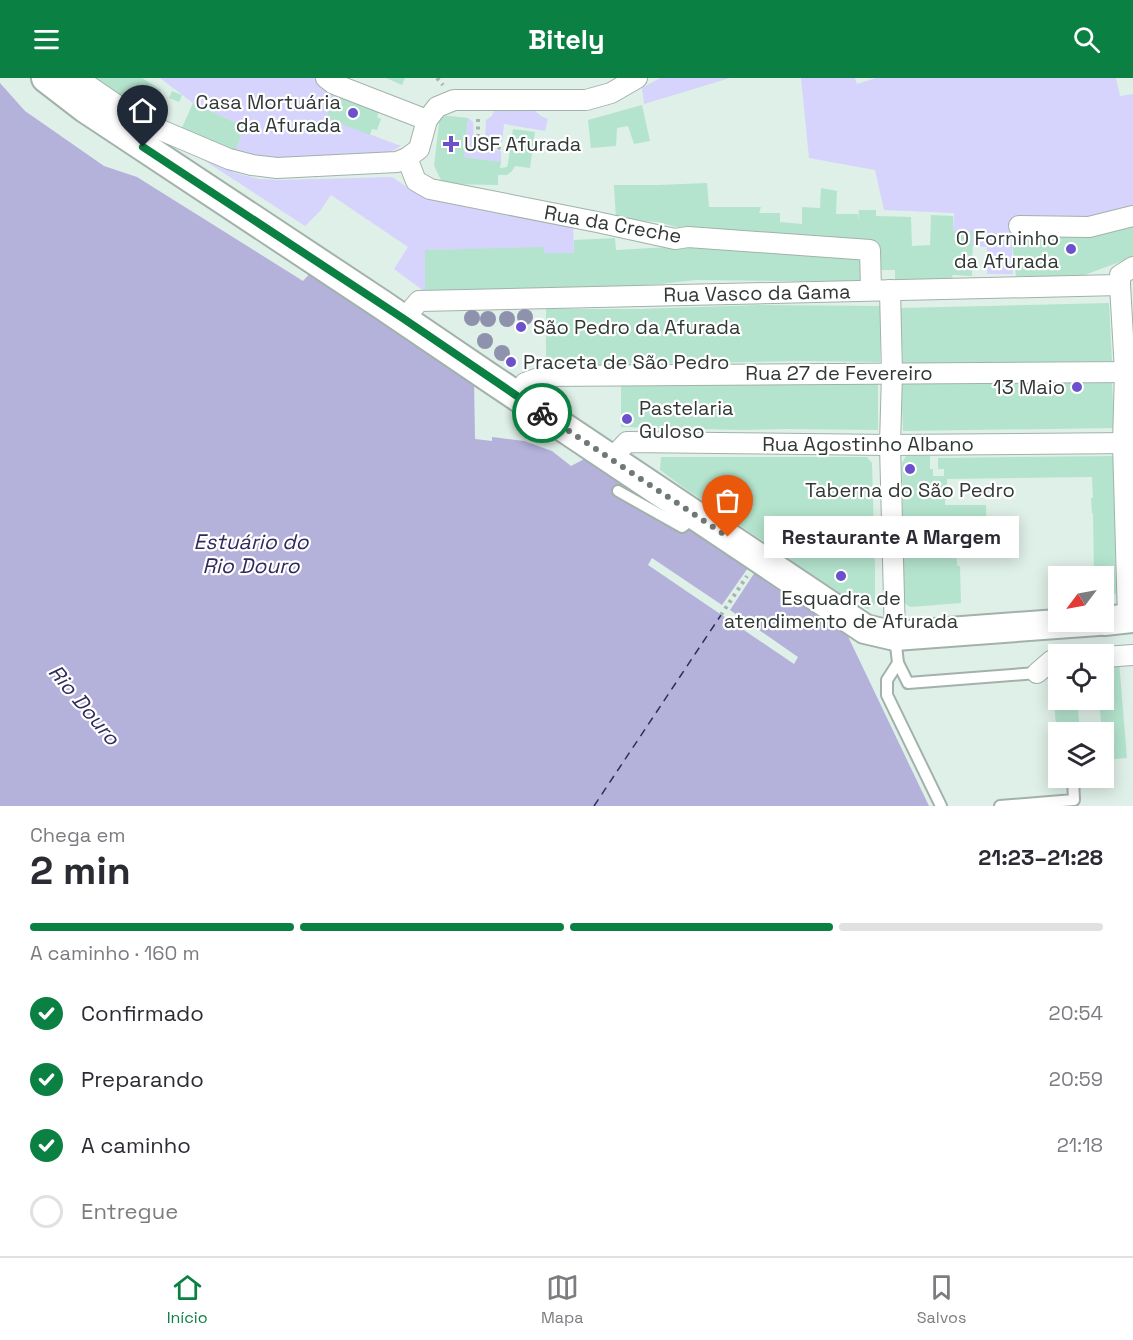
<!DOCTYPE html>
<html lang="pt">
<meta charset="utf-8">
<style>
:root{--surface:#fff;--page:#f7f7f7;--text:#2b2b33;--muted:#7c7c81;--line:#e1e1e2;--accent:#0b8043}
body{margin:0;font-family:"Space Grotesk",sans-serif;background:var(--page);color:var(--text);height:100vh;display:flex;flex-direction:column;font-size:22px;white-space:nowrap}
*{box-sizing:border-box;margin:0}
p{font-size:20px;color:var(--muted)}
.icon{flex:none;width:33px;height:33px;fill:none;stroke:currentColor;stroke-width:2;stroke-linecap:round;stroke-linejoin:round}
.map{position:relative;height:728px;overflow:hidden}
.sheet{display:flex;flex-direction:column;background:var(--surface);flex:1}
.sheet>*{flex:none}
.needle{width:39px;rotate:238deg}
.tools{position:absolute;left:1048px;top:488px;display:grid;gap:12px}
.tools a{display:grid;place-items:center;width:66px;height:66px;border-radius:0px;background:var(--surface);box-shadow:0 3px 15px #0003;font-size:30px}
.pin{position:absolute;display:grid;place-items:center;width:51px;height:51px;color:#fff;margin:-62px -26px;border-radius:50% 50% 50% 0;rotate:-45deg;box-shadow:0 0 6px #0007}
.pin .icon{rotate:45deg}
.courier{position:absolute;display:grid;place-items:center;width:60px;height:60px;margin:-30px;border:4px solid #0b8043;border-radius:50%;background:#fff;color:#222;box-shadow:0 2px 8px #0007}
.bubble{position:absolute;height:42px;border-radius:0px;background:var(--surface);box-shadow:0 3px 15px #0003;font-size:20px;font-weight:600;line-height:42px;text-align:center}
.overview em{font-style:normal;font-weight:600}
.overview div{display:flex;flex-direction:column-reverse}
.overview{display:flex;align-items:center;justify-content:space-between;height:102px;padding:0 30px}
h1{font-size:39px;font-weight:600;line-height:45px}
.bar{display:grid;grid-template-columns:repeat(4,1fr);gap:9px 6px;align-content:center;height:72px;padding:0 30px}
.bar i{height:8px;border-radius:4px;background:var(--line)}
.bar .active{background:var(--accent)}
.bar p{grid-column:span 4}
ol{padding:0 30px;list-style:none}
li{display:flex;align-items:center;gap:18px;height:66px}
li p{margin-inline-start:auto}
li .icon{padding:6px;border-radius:50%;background:var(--accent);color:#fff;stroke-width:4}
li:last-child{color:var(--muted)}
li i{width:33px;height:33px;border:3px solid var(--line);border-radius:50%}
header{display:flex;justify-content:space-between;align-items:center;height:78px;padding:0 30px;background:var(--accent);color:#fff;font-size:27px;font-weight:600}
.menu{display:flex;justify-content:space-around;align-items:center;height:84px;border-top:2px solid var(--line);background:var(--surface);font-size:16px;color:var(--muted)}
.menu a{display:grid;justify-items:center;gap:3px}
.menu .active{color:var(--accent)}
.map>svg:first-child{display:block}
</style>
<header><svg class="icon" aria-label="menu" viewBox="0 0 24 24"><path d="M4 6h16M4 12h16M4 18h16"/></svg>Bitely<svg class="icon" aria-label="search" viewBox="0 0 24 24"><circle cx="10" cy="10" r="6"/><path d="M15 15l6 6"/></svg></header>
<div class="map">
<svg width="1133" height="728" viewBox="0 0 1133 728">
<rect width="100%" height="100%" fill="#dff0e8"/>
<g fill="#d6d3fc">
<path d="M160,0H319L335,14L326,40L401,68L383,78L282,82L233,78L245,49L193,25Z"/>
<path d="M660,0H730L644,26L642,10Z"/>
<path d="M801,0H855L857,6L876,0H1116L1120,18L1133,16V129L1098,139L1011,150L1013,196H987V169L972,168V153H953L954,135L884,132L875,92L809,80Z"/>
<path d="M495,31L535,33L541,38L548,41L545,53L504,46L502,64L485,61L486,42L492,38Z"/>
<path d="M468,40L473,44L474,69L501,73V84L464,79Z"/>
<path d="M193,75L235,95L259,101L282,102L392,99L417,116L432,120L573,144L574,175H544V170L425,172V214L394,191L408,169L331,117L320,133L305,148Z"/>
</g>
<path fill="#b4b1db" d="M0,5L25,33L104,88L137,99L303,203L313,192L421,271L425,267L474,301L475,361L492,363V359L524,363L552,373L571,388L590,378L623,402L617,418L668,448L676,437L844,550L929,728H0Z"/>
<path fill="#dff0e8" d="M652,480L722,527L750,487L757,491L730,532L798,579L794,586L648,487Z"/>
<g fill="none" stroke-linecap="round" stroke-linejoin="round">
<path stroke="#322a5d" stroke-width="1.5" stroke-dasharray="8 6" stroke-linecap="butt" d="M594,728L721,537"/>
</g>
<g fill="#b4e4ce">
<path d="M84,0H142L161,12L143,39Z"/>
<path d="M386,0H405L402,7Z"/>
<path d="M172,13L182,17L179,24L169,20Z"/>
<path d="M335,14L380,31L377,39L381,41L377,52L372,51L370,57L326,40Z"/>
<path d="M193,25L245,49L233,78L180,54Z"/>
<path d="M642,27L650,63L634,66L628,48L617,50L616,68L591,70L588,42Z"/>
<path d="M440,37L468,40L464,79L501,84L500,90L507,89L508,85L513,51L535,54L530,90L515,88L512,93L507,97H498V107L443,106L434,88Z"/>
<path d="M707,105L709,129H761L759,135H780V144L802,146V129L820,130L821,110L837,113L836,136H858V144L859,132H876V138L911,139L912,168L930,167L931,137L953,138V153H973L972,198L952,197L953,201H895V192H876V160L875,171L708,158L658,144L616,141L614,107H657Z"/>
<path d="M1133,140V179L1079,199L1016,198L1010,150Z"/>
<path d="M615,160L616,172L688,168L864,172L863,204L696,202L660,206L617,209L425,214V172L544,169V175H574V162Z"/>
<path d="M1109,225L1112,283L903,287L900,230Z"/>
<path d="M759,227L881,228L880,284L801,283L546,288V231H639Z"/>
<path d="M878,300V352L788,351L741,352L621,349V301Z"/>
<path d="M1112,302L1114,350L903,353L901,305Z"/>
<path d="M906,378H930V391H933V398H944V391H938V380L1114,378L1116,516L1104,517V498H1094L1093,436L1092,435L1091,420H1093L1092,399L947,401V422H945V427H986L987,458H956L957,488H960L961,525L910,529L907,527L904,524L902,519V490H903V469H900V455H903L902,385Z"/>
<path d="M661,379H867L872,385L875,491V525L873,528L868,531L861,528L860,525L853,524L683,409L660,392Z"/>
<path d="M1119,584L1127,680L1104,682V654H1102L1099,621H1104V585Z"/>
<path d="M1059,588V621H1077L1080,654H1059V659H1057L1051,589Z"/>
</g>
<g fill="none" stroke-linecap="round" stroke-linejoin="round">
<g stroke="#a2b2aa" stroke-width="14">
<g id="lane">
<path d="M618,413L682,449L694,440"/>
<path d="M895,558L898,585L908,605L1037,595"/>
<path d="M898,585L887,602V617L941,728"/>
<path d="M1000,728L1074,722L1073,700"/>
</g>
</g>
<g stroke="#a2b2aa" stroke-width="22">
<g id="street">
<path d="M77,0L142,44L229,81L252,87L277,90L397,84L407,80L419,71L427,42L437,29L454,22H586L611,15L637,0"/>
<path d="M326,0L334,6L427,42"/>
<path d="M407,80L416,103L430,111L597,144L675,161L688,159L870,172L871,212"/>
<path d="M1019,148L1089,149L1133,138"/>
<path d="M890,212L892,295L890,367L895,558"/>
<path d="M404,241L419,223L1120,207"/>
<path d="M516,318L525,305L544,298L1133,294"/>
<path d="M611,381L627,364L890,367L1133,365"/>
<path d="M1128,541L1123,365L1125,293L1120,207V197L1133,189"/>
<path d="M1104,579L1133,577"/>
<path d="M1037,595L1051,583L1059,582"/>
</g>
</g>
<g stroke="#a2b2aa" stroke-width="32">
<g id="secondary">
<path d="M46,0L85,30L381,226L487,298L865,551L895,558L1098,543"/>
<path d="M1104,543L1133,540"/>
</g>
</g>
<g stroke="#a7b5af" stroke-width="4" stroke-dasharray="3 4.5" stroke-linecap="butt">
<path d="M437,0L443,7"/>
<path d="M478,41V66L502,70"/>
<path d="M721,537L747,498"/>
</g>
<use href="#lane" stroke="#fff" stroke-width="10"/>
<use href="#street" stroke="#fff" stroke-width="20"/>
<use href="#secondary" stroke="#fff" stroke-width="28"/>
</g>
<g fill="#8f92ad">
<circle cx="525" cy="239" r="8"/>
<circle cx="472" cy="240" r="8"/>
<circle cx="488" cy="241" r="8"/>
<circle cx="507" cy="241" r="8"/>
<circle cx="485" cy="263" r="8"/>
<circle cx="502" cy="275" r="8"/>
</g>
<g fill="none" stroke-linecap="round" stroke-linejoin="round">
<path stroke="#6f7974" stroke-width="6" stroke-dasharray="0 10.8" d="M542,335L728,459"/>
<path stroke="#0b8043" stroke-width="8" d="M143,69L404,241L542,335"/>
</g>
<g fill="#6b52cc" stroke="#fff" stroke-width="2">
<circle cx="353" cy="35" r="6"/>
<path d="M448 57h6v6h6v6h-6v6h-6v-6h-6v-6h6z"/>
<circle cx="1071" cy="171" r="6"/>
<circle cx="521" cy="249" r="6"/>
<circle cx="511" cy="284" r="6"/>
<circle cx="1077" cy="309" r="6"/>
<circle cx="627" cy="341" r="6"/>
<circle cx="910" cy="391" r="6"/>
<circle cx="841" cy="498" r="6"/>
</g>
<g text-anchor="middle" stroke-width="4.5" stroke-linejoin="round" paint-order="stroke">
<g font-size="20" fill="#323936" stroke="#fff" text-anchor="start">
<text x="341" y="31" text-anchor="end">Casa Mortuária<tspan x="341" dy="23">da Afurada</tspan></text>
<text x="464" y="73">USF Afurada</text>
<text x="1059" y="167" text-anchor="end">O Forninho<tspan x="1059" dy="23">da Afurada</tspan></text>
<text x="533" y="256">São Pedro da Afurada</text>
<text x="523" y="291">Praceta de São Pedro</text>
<text x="1065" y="316" text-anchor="end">13 Maio</text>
<text x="639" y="337">Pastelaria<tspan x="639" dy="23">Guloso</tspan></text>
<text x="910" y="419" text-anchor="middle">Taberna do São Pedro</text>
<text x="841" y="527" text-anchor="middle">Esquadra de<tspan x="841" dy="23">atendimento de Afurada</tspan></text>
</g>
<g font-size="20" fill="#323936" stroke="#fff">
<text transform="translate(613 146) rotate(10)" y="7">Rua da Creche</text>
<text transform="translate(757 215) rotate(-1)" y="7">Rua Vasco da Gama</text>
<text x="839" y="302">Rua 27 de Fevereiro</text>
<text x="868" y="373">Rua Agostinho Albano</text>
</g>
<g font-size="21" font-style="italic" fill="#322a5d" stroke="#fff">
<text x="251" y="471">Estuário do<tspan x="251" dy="24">Rio Douro</tspan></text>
<text transform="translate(84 627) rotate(50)" y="7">Rio Douro</text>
</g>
</g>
</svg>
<div class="tools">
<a><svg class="needle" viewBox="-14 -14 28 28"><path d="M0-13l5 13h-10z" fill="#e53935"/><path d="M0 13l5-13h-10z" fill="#7c7c81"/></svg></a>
<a><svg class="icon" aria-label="locate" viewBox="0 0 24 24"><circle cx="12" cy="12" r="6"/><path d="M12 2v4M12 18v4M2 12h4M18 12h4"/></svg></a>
<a><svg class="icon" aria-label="layers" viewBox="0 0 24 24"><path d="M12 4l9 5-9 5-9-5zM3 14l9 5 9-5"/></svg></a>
</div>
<div class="pin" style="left:728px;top:459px;background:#ea580c"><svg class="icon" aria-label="bag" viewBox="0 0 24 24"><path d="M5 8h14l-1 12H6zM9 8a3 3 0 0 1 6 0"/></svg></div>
<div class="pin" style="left:143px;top:69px;background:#1f2937"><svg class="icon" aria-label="home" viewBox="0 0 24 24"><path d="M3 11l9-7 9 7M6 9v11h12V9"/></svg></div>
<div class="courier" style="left:542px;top:335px"><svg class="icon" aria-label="bike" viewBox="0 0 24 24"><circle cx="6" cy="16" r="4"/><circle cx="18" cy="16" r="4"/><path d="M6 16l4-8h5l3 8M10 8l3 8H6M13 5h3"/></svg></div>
<div class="bubble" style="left:764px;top:438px;width:255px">Restaurante A Margem</div>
</div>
<section class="sheet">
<div class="overview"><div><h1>2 min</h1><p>Chega em</p></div><em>21:23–21:28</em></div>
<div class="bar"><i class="active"></i><i class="active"></i><i class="active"></i><i></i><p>A caminho · 160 m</p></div>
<ol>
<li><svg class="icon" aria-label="check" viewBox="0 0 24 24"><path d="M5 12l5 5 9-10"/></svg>Confirmado<p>20:54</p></li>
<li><svg class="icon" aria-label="check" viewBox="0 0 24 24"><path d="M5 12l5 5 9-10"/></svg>Preparando<p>20:59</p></li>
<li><svg class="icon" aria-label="check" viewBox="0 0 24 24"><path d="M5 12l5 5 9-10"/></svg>A caminho<p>21:18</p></li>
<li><i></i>Entregue</li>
</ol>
</section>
<nav class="menu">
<a class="active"><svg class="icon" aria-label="home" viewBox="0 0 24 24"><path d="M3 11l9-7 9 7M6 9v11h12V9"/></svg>Início</a>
<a><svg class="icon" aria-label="map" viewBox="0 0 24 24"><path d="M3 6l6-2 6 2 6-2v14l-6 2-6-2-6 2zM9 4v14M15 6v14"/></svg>Mapa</a>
<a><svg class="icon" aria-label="saved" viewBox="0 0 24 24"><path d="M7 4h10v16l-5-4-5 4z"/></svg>Salvos</a>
</nav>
